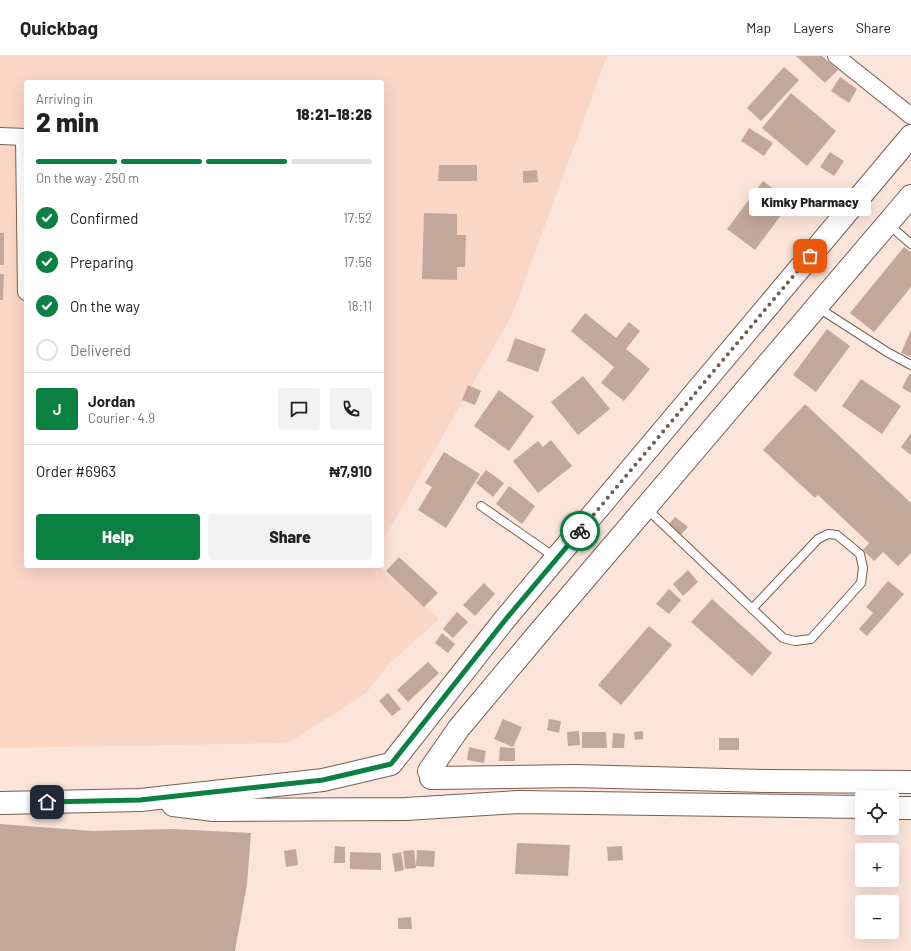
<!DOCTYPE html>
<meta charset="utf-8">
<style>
:root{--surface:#fff;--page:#f2f2f2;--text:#222;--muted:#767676;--line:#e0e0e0;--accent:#0b8043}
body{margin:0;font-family:Barlow,sans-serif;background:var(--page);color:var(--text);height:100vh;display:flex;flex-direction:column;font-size:15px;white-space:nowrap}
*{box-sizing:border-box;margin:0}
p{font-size:13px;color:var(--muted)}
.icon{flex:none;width:22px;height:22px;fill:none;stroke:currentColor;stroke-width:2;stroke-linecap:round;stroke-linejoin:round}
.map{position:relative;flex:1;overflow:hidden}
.sheet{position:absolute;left:24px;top:24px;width:360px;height:488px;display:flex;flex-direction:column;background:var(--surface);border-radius:4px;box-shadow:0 4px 16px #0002}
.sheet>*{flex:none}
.fabs{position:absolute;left:855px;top:735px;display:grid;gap:8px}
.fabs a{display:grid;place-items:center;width:44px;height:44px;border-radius:4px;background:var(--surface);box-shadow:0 4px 16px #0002;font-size:20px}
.pin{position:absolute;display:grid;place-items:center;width:34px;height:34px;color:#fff;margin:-17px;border-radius:8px;box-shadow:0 2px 6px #0006}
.courier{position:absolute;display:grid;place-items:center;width:40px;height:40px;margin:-20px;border:3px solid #0b8043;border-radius:50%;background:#fff;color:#222;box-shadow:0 1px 5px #0007}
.bubble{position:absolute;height:28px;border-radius:4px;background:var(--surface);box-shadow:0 4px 16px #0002;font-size:13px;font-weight:800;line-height:28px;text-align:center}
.summary em{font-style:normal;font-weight:800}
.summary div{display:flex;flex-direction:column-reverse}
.summary{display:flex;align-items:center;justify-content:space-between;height:68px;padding:0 12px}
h1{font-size:26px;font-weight:800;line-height:30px}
.bar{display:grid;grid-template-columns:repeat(4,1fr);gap:6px 4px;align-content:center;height:48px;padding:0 12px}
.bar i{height:5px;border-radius:3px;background:var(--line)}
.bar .selected{background:var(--accent)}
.bar p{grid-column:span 4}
.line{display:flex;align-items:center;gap:10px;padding:0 12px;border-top:1px solid var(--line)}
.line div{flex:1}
.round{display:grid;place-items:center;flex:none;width:42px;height:42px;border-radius:4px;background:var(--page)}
ol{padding:0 12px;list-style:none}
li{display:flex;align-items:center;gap:12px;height:44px}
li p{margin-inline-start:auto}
li .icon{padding:4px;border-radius:50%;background:var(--accent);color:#fff;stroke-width:4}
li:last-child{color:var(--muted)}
li i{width:22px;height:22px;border:2px solid var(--line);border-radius:50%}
.action{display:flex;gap:8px;margin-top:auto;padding:8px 12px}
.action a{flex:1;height:46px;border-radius:4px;background:var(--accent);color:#fff;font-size:16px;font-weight:800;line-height:46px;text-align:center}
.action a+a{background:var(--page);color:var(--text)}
header{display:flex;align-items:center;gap:24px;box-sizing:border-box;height:56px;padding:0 20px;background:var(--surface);border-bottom:1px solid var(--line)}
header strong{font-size:19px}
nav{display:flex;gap:22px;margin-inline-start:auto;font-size:14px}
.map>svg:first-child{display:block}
</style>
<header>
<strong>Quickbag</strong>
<nav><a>Map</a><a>Layers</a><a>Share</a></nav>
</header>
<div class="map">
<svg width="911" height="895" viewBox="0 0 911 895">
<rect width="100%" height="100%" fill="#fbe4d9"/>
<path fill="#fad6c5" d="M0,0H607L512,259L382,486V26H26V510H378L439,563L390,607L366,637L293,684L284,687L0,692Z"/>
<g fill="#c2a79a">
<path d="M796,0H822L838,14L825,27Z"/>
<path d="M784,11L799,24L761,65L747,52Z"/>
<path d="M840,21L857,33L849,47L831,35Z"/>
<path d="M791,37L836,75L807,110L762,72Z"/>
<path d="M749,72L773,87L764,100L741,85Z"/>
<path d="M830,96L844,105L834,120L820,111Z"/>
<path d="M439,109H477V125H438Z"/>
<path d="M537,114L538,126L523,127V115Z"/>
<path d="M763,125L791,146L755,194L727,173Z"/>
<path d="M424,157L457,158V179H466L465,211H457V224L422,223Z"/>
<rect x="0" y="177" width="4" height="32"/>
<path d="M904,191L911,196V231L874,276L850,257Z"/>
<path d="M0,218H4L3,244H0Z"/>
<path d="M585,257L616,282L629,266L640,275L626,293L650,313L624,345L601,327L614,311L571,275Z"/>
<path d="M827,273L850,290L816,336L793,319Z"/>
<path d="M911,274V301L901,297Z"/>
<path d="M515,282L546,293L538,316L507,305Z"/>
<path d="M909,318H911V337L902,332Z"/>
<path d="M583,320L610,353L578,379L551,346Z"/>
<path d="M861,323L901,350L882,378L842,350Z"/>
<path d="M468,329L481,335L475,349L462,344Z"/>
<path d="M499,334L534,360L509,395L474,370Z"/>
<path d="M805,348L911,447V497L898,510L883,496L874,505L863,494L869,487L818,439L815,442L763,394Z"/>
<path d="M911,377V399L901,391Z"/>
<path d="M551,384L572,410L538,437L513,405L538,385L543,391Z"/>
<path d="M444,396L480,418L446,472L418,454L432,431L425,427Z"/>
<path d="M486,414L504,427L493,441L476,427Z"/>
<path d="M509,430L535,450L522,468L496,448Z"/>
<path d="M675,461L688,471L679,481L667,470Z"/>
<path d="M399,501L438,537L424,551L386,515Z"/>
<path d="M688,514L698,526L683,540L673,528Z"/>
<path d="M888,525L904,538L867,580L859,573L873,557L866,551Z"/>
<path d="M484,527L495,538L475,560L463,549Z"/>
<path d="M669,533L681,544L669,558L656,548Z"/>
<path d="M712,543L772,597L752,620L691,566Z"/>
<path d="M457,556L468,566L453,582L443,573Z"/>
<path d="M649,570L672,589L621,649L598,629Z"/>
<path d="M442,577L455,588L448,597L435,587Z"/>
<path d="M428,606L439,617L408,646L397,634Z"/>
<path d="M388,637L401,653L392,660L379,645Z"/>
<path d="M503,663L522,671L513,691L494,683Z"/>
<path d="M549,663L561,665L559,677L547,674Z"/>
<path d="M579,675L580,689L568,690L567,676Z"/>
<path d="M643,675V683L635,684L634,676Z"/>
<path d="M582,676H606L607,692H582Z"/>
<path d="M613,677L625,678L624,692H612Z"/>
<rect x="719" y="682" width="20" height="12"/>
<path d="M469,691L486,695L484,707L467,704Z"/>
<path d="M500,691L515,692V705H499Z"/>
<path d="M0,768L93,775L172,773L251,777L247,828L235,895H0Z"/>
<path d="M517,787L570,789L568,820L515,818Z"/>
<path d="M335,790L345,791V807H334Z"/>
<path d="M622,790L623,804L608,805L607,791Z"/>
<path d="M296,793L298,809L286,811L284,795Z"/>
<path d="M414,794L416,812L405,813L403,795Z"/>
<path d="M417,794L435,795L434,811L416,810Z"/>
<path d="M350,796L381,797V814L350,813Z"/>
<path d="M401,796L404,814L395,816L392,798Z"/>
<path d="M411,861L412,873H398V862Z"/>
</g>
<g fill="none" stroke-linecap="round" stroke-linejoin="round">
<g stroke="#785f53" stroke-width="10">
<g id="service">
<path d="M888,168L911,188"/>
<path d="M817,251L887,296L911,309"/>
<path d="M481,450L556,502"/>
<path d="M646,452L783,582L795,585L811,583L861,527L863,512L860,498L837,479L828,478L818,483L752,553"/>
</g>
</g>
<g stroke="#785f53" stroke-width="18">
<g id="minor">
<path d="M836,0L911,60"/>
<path d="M0,80L26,81"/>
<path d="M24,81L26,236"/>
</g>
</g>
<g stroke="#785f53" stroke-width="24">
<g id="secondary">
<path d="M429,715L459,672L537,579L911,140"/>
<path d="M431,722L575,720L767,725L911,726"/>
<path d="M0,747L140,744L323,724L391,708L505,563L911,80"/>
<path d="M173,749L213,754L406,753L518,746L862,751"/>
<path d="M892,752H911"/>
</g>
</g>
<use href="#service" stroke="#fff" stroke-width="8"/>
<use href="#minor" stroke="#fff" stroke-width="16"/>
<use href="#secondary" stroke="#fff" stroke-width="22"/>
</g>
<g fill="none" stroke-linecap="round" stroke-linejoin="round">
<path stroke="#6c5d56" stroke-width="4" stroke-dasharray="0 7.2" d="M580,475L810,200"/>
<path stroke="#0b8043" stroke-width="5" d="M47,746L140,744L323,724L391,708L506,563L580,475"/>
</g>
</svg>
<div class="fabs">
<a><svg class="icon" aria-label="locate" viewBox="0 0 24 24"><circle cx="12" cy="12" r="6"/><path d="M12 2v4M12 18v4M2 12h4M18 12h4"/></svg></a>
<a>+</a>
<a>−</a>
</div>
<div class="pin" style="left:810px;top:200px;background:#ea580c"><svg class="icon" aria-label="bag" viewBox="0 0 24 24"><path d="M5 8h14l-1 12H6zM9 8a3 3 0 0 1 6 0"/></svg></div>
<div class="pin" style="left:47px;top:746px;background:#1f2937"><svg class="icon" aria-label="home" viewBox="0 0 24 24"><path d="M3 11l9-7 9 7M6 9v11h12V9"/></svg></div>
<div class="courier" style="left:580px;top:475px"><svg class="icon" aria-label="bike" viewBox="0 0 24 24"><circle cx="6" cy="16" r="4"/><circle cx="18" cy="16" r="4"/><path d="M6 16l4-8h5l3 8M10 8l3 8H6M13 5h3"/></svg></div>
<div class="bubble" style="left:749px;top:132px;width:122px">Kimky Pharmacy</div>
<section class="sheet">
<div class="summary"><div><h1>2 min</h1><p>Arriving in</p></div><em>18:21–18:26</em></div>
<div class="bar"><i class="selected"></i><i class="selected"></i><i class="selected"></i><i></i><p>On the way · 250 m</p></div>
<ol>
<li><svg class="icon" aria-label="check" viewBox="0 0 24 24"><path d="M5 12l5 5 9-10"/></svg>Confirmed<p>17:52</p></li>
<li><svg class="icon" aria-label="check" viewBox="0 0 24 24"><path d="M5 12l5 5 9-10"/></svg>Preparing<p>17:56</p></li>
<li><svg class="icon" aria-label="check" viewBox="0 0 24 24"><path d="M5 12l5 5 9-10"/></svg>On the way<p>18:11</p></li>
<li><i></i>Delivered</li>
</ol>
<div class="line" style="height:72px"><b class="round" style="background:var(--accent);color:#fff">J</b><div><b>Jordan</b><p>Courier · 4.9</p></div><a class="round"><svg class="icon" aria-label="chat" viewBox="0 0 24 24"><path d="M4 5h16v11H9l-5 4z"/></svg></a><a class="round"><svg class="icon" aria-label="phone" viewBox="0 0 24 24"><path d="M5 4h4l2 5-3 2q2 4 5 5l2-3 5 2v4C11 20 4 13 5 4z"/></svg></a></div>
<div class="line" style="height:52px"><div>Order #6963</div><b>₦7,910</b></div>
<div class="action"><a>Help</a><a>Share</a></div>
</section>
</div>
